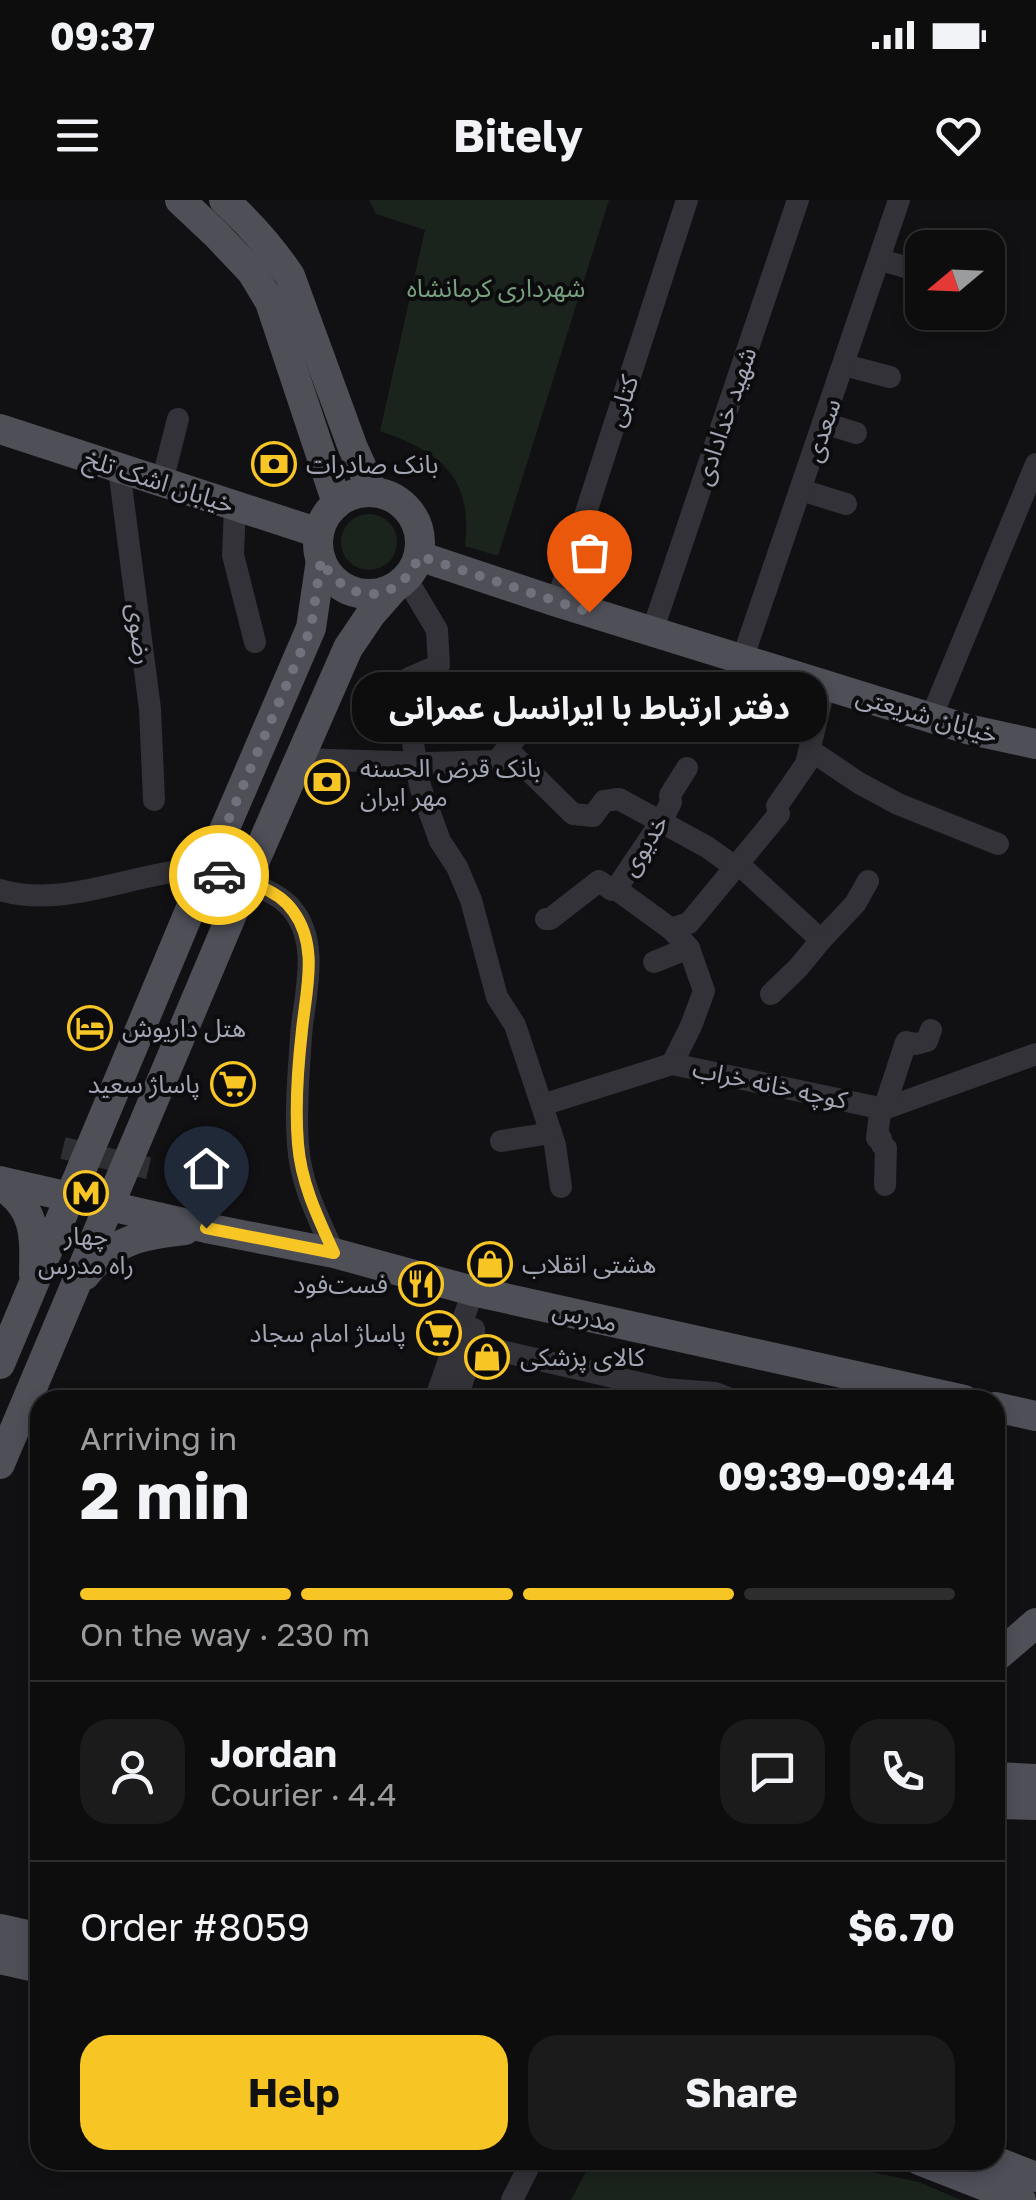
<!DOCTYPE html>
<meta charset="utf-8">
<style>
:root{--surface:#0d0d0e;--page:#1b1b1c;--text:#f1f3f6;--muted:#9a9c9e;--line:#2d2d2e;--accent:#f8c624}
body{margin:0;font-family:"Golos Text","Noto Sans Arabic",sans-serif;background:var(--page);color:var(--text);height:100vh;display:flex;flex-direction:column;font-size:38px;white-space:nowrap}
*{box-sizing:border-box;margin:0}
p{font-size:32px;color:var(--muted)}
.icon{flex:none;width:55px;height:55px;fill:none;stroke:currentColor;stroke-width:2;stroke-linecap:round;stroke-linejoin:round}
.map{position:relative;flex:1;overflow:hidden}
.side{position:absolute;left:30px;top:1190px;width:975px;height:780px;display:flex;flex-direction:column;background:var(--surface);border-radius:30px;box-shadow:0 5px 15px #0003,0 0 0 2px var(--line)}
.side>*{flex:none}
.needle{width:65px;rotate:251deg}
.controls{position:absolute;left:905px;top:30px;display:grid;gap:20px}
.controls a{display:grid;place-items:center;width:100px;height:100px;border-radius:20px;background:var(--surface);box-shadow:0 5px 15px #0003,0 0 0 2px var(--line);font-size:50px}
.pin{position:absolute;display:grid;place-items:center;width:85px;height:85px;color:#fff;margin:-102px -42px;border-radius:50% 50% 50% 0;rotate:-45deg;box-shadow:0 0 10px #0007}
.pin .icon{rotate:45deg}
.courier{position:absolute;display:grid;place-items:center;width:100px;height:100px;margin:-50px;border:8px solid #f8c624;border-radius:50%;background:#fff;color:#222;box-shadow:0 2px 12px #0007}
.bubble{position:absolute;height:70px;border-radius:30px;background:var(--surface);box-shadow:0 5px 15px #0003,0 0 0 2px var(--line);font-size:32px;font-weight:700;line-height:70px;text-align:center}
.headline em{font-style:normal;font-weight:700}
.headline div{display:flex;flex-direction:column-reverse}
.headline{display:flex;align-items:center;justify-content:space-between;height:170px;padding:0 50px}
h1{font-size:65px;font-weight:700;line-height:75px}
.bar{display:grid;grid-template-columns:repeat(4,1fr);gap:15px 10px;align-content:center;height:120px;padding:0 50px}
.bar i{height:12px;border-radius:8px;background:var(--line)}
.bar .active{background:var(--accent)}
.bar p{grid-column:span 4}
.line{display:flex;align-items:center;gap:25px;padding:0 50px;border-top:2px solid var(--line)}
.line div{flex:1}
.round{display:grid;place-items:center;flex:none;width:105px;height:105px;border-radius:30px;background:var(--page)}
.button{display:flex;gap:20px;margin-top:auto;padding:20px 50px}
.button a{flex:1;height:115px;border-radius:30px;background:var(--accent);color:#111;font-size:40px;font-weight:700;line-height:115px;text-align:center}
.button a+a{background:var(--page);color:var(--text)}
.status{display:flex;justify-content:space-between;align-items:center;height:70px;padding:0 50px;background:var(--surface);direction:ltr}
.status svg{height:28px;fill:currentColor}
header{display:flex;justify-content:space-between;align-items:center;height:130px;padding:0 50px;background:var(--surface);font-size:45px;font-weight:700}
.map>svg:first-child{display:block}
</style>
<div class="status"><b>09:37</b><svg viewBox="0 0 49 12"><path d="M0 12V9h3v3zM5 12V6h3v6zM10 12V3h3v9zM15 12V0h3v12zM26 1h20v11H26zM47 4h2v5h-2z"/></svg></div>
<header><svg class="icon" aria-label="menu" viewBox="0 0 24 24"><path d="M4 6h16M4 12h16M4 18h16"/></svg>Bitely<svg class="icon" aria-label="heart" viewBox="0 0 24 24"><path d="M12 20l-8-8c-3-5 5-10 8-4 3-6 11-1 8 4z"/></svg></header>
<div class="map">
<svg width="1036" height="2000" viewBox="0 0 1036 2000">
<rect width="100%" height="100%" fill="#111113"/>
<g fill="#1b231d">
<path d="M369,0H609L498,356L465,346C473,277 441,252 380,231L425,30L376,14Z"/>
<circle cx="369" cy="342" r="28"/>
<path d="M592,1960H817L919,1982L961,2000H571Z"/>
</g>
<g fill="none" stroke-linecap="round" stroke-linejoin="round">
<path stroke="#2e2f33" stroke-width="22" stroke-dasharray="22 11" stroke-linecap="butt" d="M63,948L156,970"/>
<g stroke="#323238" stroke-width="22">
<path d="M881,60L922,72"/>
<path d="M844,165L890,177"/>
<path d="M824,223L856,233"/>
<path d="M119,269L150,509L154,600"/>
<path d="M162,282L178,219"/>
<path d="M801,290L846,304"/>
<path d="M235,306L233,355L255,442"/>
<path d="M406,378L437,430L439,465L409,478L410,525L420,586L440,641L457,667L471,700L497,797L515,825L555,945L561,987"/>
<path d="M557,402L687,0"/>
<path d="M652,432L798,0"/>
<path d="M742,460L899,0"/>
<path d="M931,518L1036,264"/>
<path d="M507,549L573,614L593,616L604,601L619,599L707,647L735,667L744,669L821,740L855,704L868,681"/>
<path d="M810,550L859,583L898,604L998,644"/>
<path d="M299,559L429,563L497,561L518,535L530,530L542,506"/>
<path d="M246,681C261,688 281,695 292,709C321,744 304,796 301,836C299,871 295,908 298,944C300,983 318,1017 334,1053"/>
<path d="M0,690C55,706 111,683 166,673C179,671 193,672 206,672"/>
<path d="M546,719H550L599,681L612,690L616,689"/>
<path d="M671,729L689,723L779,614L777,606L806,564L825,485"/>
<path d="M654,762L689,748"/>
<path d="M771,794L798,768L821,740"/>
<path d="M672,864L691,826L704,791L689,748L671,729L616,689L661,622L671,602L670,595L687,568"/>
<path d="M542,905L672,864L884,909"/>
<path d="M884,909L1036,854"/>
<path d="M501,941L551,933"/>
<path d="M885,985L886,948L882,945L881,939L877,938L880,913L884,909L906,842L916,844L927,841L931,830"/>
<path d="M475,1145L665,1189L715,1193L733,1200"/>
<path d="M435,1200L473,1091"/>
<path d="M456,1200L475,1145L474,1129"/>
<path d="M512,2000L532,1960"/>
</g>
<g stroke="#4e4f57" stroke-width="30">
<path d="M180,0L216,34L252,72L270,102L337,303"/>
<path d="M224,0C249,23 271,47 290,76L353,248L373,292"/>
<path d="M0,229L319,333"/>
<circle cx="369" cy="343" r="51"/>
<path d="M419,356L557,402L967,529L1036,544"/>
<path d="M0,981L206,1028L334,1053L473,1091L964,1200"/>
<path d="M0,985C36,1007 35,1035 34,1074"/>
<path d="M85,1075C112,1040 145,1034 185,1030"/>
<path d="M0,1164L206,672L311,428L321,360"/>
<path d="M995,1207L1036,1216"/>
<path d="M0,1264L246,681L348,448L371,414L394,388"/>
<path d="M995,1458L1036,1423"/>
<path d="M995,1577L1036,1579"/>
<path d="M995,1604L1036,1605"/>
<path d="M0,1729L40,1738"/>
<path d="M0,1759L40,1768"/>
<path d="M919,1960L1021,2000"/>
<path d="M992,1960L1036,1977"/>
</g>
</g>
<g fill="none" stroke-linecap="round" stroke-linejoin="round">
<path stroke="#6f727c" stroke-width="10" stroke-dasharray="0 18" d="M219,675L206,672L311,428L321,360C346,405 398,407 419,356L589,412"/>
<path stroke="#f8c624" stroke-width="12" d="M206,1028L334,1053C318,1018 301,983 298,944C295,909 298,865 302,830C306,790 319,746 293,711C277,688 244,680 219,675"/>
</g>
<defs>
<g id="bank-ring" transform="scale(2.25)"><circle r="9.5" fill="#0c0c0e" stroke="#f8c624" stroke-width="1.5"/><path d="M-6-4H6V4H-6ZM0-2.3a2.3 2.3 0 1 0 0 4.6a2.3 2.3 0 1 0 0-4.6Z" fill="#f8c624"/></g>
<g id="hotel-ring" transform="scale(2.25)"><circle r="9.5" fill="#0c0c0e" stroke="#f8c624" stroke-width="1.5"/><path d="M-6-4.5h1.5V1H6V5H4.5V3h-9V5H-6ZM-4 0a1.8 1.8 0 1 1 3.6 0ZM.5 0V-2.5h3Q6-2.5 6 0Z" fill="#f8c624"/></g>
<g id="supermarket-ring" transform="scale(2.25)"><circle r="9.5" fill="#0c0c0e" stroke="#f8c624" stroke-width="1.5"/><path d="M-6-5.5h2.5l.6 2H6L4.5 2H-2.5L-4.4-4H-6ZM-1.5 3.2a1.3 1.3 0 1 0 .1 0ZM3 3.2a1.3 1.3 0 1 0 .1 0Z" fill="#f8c624"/></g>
<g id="metro-ring" transform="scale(2.25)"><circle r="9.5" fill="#0c0c0e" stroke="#f8c624" stroke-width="1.5"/><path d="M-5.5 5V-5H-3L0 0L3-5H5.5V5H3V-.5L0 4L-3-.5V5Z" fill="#f8c624"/></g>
<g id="shop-ring" transform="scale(2.25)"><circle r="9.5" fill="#0c0c0e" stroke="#f8c624" stroke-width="1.5"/><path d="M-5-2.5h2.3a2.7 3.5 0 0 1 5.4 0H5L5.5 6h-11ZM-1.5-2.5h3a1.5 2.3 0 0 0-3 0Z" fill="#f8c624"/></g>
<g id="restaurant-ring" transform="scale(2.25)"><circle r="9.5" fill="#0c0c0e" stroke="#f8c624" stroke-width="1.5"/><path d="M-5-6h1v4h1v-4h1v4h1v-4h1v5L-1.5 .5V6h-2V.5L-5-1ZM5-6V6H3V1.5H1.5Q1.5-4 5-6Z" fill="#f8c624"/></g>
</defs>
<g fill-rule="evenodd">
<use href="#bank-ring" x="274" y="264"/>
<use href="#bank-ring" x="327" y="582"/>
<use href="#hotel-ring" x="90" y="828"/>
<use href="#supermarket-ring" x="233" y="884"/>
<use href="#metro-ring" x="86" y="993"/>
<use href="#shop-ring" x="490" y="1064"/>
<use href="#restaurant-ring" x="421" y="1084"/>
<use href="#supermarket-ring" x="439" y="1133"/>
<use href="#shop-ring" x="487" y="1157"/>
</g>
<g text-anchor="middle" stroke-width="8" stroke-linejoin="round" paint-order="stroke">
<g font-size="25" fill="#78a07e" stroke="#0c0c0e">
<text x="496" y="97">شهرداری کرمانشاه</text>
</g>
<g font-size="25" fill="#a2a6b4" stroke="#0c0c0e">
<text transform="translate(622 201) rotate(-72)" y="9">کتابی</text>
<text transform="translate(725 216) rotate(-71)" y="9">شهید خدادادی</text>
<text transform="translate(822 230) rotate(-71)" y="9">سعدی</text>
<text transform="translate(159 281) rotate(18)" y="9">خیابان اشک تلخ</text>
<text transform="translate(140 434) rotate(83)" y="9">رضوی</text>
<text transform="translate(927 515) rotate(16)" y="9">خیابان شریعتی</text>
<text transform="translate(644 645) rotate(-58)" y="9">خدیوی</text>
<text transform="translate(770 884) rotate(12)" y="9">کوچه خانه خراب</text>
<text transform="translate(585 1116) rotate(13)" y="9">مدرس</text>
</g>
<g font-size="25" fill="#a2a6b4" stroke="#0c0c0e" text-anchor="start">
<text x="306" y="273">بانک صادرات</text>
<text x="360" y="577">بانک قرض الحسنه<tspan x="360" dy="29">مهر ایران</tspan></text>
<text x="122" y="837">هتل داریوش</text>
<text x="200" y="893" text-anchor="end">پاساژ سعید</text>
<text x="86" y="1045" text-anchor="middle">چهار<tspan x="86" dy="29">راه مدرس</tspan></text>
<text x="522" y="1073">هشتی انقلاب</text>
<text x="388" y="1093" text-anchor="end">فست‌فود</text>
<text x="406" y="1142" text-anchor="end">پاساژ امام سجاد</text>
<text x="520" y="1166">کالای پزشکی</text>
</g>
</g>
</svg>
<div class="controls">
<a><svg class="needle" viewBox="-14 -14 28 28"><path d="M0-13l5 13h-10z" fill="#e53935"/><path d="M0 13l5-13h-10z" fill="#9a9c9e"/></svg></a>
</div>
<div class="pin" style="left:589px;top:412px;background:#ea580c"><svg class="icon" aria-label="bag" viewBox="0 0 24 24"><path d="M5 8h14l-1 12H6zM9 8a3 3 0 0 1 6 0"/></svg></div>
<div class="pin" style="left:206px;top:1028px;background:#1f2937"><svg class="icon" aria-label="home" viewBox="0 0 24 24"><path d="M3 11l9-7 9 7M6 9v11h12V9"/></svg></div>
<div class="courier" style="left:219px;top:675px"><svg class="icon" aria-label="car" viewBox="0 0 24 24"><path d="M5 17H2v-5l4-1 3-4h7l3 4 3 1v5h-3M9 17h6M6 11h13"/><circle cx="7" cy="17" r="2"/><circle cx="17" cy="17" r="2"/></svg></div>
<div class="bubble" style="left:352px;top:472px;width:475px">دفتر ارتباط با ایرانسل عمرانی</div>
<section class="side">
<div class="headline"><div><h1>2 min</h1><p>Arriving in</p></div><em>09:39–09:44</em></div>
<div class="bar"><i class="active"></i><i class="active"></i><i class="active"></i><i></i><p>On the way · 230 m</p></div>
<div class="line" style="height:180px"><a class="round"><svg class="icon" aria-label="person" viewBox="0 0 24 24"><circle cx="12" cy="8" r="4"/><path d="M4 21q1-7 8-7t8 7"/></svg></a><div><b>Jordan</b><p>Courier · 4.4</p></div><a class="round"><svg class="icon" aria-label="chat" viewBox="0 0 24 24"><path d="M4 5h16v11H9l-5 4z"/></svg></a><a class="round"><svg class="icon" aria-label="phone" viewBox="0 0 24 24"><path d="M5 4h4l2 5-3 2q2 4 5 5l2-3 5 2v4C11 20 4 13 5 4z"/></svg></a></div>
<div class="line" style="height:130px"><div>Order #8059</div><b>$6.70</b></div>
<div class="button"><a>Help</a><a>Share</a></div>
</section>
</div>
